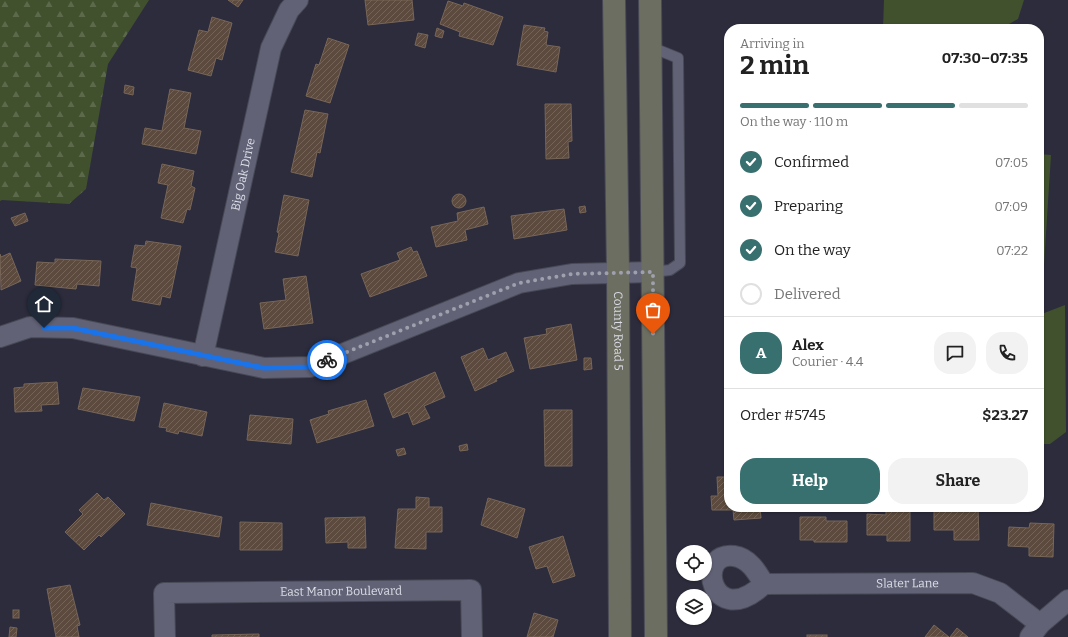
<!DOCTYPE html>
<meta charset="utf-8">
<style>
:root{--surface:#fff;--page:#f2f2f2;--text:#222;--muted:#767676;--line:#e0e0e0;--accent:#386f6f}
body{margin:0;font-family:Bitter,serif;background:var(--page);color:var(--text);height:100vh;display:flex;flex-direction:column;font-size:15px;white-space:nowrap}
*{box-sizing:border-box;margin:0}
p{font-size:13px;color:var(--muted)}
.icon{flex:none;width:22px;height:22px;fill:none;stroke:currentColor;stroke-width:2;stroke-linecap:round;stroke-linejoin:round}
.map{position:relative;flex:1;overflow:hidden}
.sheet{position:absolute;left:724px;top:24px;width:320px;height:488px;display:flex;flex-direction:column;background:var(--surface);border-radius:16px;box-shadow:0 1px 3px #0004}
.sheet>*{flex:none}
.buttons{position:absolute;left:676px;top:545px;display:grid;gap:8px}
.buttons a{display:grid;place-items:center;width:36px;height:36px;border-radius:50%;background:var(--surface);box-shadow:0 1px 3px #0004;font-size:20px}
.pin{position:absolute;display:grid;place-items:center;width:34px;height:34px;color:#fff;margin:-41px -17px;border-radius:50% 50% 50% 0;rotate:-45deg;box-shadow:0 0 4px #0007}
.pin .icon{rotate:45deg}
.courier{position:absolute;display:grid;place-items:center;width:40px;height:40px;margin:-20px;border:3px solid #1a73e8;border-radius:50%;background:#fff;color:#222;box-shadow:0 1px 5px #0007}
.headline em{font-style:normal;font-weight:700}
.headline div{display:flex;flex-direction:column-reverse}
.headline{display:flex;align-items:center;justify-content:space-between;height:68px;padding:0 16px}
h1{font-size:26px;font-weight:700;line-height:30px}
.bar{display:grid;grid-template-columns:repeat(4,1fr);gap:6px 4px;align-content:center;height:48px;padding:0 16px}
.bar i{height:5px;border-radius:3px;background:var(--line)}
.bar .on{background:var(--accent)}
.bar p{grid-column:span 4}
.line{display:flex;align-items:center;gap:10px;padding:0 16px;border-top:1px solid var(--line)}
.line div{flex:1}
.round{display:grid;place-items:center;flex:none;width:42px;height:42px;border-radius:16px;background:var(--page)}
ol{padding:0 16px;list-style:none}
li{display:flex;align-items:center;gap:12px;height:44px}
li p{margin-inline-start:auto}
li .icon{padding:4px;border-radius:50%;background:var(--accent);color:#fff;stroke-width:4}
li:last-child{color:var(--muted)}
li i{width:22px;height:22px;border:2px solid var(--line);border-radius:50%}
.action{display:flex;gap:8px;margin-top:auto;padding:8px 16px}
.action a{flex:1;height:46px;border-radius:16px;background:var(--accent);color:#fff;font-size:16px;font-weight:700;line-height:46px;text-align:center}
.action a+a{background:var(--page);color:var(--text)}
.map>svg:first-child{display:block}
</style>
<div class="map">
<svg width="1068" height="637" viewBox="0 0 1068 637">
<defs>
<pattern id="forest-firs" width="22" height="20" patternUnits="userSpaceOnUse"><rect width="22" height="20" fill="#41512d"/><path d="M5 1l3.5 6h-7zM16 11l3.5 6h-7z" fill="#5c6a4b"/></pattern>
<pattern id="building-hatch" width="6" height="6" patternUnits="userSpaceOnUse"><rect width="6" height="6" fill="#5b4a3d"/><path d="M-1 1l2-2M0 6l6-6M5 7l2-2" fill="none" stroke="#726459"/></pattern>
</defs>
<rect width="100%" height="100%" fill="#2c2c3d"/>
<path fill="url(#forest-firs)" d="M0,0H149L108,64L86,189L69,204L2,200L0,201Z"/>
<g fill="#41512d">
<path d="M884,0H1024L1018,19L1000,29H883Z"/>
<path d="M1039,154L1051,155L1044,265L1039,270Z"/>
<path d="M1065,305L1066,432L1050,444H1039V315Z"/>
</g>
<g fill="url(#building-hatch)" stroke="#786658">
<path d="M228,0H243L238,7Z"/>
<path d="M365,0H412L414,20L368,25Z"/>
<path d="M448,1L463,6L464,3L503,17L493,45L459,36L460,32L440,24Z"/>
<path d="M212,17L232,23L222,60L216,58L211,76L188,70L199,30L208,32Z"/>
<path d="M524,25L545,28L544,31L548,32L546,45L560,47L556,72L517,65Z"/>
<path d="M437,28L444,31L442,38L435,36Z"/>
<path d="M418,33L428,35L425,48L415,45Z"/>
<path d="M328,38L349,45L330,103L306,96L316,64L319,65Z"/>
<path d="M125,85L134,87L133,95L124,93Z"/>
<path d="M170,89L191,93L184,128L201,131L196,154L142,144L145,128L162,131Z"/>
<path d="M545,104H571L572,141L568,142L569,158L546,159Z"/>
<path d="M305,110L328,114L320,153L317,152L312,177L291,172Z"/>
<path d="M727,154H729L728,244Z"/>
<path d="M162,164L194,171L191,186L195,188L190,210L187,209L183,223L161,218L168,185L158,183Z"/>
<circle cx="459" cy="201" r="7"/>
<path d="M284,195L309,200L298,256L275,252L279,233L277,232Z"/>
<path d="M585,206L586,212L580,213L579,207Z"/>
<path d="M484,207L488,224L465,230L467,240L436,247L431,227L458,221L457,213Z"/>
<path d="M564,209L567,230L514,239L511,216Z"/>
<path d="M25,213L28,221L15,226L11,218Z"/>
<path d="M146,241L181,246L170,298L162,296L160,305L132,300L137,268L131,267L135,245L145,246Z"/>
<path d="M411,247L413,252L417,251L427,276L370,297L361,274L400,260L397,253Z"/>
<path d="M10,253L21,281L1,290L0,254L1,257Z"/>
<path d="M55,259L101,261L99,286L77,284L76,289L35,285L37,262L55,263Z"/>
<path d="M306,276L313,323L264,329L260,303L286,300L283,279Z"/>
<path d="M571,324L577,360L530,369L524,338L547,334L546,329Z"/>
<path d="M483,348L488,360L506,352L514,371L496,379L497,381L475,391L461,357Z"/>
<path d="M584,358H591L592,369L584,370Z"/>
<path d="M435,372L445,397L424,406L430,418L413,425L408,412L393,418L384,394Z"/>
<path d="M57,382L59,404L41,405L42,411L15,412L14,388L24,387V384Z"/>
<path d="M83,388L140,397L134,421L78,409Z"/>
<path d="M366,400L374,426L317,443L310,420L329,414L328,411Z"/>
<path d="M164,403L207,412L202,436L179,431L178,434L166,431L167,428L159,427Z"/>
<path d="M544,410H572V466H545Z"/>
<path d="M250,415L293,419L291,444L247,440Z"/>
<path d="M467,444L468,450L460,451L459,446Z"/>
<path d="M404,448L406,454L398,456L396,450Z"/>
<path d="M717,477H729V507H760L761,518L734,520L733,510H712L711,496H718Z"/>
<path d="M97,493L104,500L108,497L125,514L101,537L99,535L84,550L65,532L83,514L79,510Z"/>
<path d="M416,497L429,498V507H442V532H426V549L395,548L398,509H416Z"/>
<path d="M488,498L525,509L517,538L481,525Z"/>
<path d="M151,503L222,517L219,537L147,525Z"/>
<path d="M886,507H910V541H887V535H867V514L886,515Z"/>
<path d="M954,507H978L979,540H954V530H934V508H954Z"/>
<path d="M365,517L366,548H348V542L326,543L325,518Z"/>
<path d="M800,517H826V521H847V542H814V540H800Z"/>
<path d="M240,522L282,523V550H240Z"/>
<path d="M1030,523L1054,524L1053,557L1029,556V547L1008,546L1009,527L1029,528Z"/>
<path d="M563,536L575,576L553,583L547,566L536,569L529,547Z"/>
<path d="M70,585L80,625L77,626L79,637H56L47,589Z"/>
<rect x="13" y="610" width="6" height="8"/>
<path d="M534,613L558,620L553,637H527Z"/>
<path d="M934,625L949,637H925Z"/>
<path d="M10,627L17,628L16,637H9Z"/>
<path d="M957,628L968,637H950Z"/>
<path d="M259,634V637H212V635Z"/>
<rect x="807" y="635" width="20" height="2"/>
</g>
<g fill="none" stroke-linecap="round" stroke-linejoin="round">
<g stroke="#484956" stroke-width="12">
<path id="service" d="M651,47L678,58L680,263L670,270L653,272"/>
</g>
<g stroke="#484956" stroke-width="22">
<g id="minor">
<path d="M0,337L30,327L73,328L264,368L310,367L519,283L572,274L653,272"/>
<path id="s1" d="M203,356L271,48L289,10L298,0"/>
<path id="s2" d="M764,584C757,572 749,558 734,556C694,550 711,633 764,584L973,583L1000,593L1040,624"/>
<path id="s3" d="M165,637L164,593L471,590L472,637"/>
<path d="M1030,637L1040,624L1068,600"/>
</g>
</g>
<g stroke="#484956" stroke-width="24">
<g id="secondary">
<path id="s4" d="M614,0L618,273L620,637"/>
<path d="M650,0L656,637"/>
</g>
</g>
<use href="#service" stroke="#616275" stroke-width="10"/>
<use href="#minor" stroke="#616275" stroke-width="20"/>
<use href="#secondary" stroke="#6c6e61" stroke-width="22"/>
</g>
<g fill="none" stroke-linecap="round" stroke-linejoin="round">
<path stroke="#9fa0ad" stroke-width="4" stroke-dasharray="0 7.2" d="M327,360L519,283L572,274L653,272V334"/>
<path stroke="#1a73e8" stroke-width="5" d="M44,328H73L264,368L310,367L327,360"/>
</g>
<g text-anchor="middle" stroke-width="4" stroke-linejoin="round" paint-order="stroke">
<g font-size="12" fill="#dddee9" stroke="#2c2c3d">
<text dy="4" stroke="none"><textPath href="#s1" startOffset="186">Big Oak Drive</textPath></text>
<text dy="4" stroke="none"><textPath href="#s4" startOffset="331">County Road 5</textPath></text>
<text dy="4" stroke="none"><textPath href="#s2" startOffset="291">Slater Lane</textPath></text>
<text dy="4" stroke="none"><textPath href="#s3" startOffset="221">East Manor Boulevard</textPath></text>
</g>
</g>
</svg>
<div class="buttons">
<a><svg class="icon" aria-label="locate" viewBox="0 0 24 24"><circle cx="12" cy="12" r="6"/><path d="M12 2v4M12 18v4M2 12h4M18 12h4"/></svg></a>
<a><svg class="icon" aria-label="layers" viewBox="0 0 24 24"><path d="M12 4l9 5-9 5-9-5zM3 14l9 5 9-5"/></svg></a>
</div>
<div class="pin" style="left:653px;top:334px;background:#ea580c"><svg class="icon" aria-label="bag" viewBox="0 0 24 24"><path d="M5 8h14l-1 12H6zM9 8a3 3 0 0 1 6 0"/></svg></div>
<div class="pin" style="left:44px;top:328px;background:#1f2937"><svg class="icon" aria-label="home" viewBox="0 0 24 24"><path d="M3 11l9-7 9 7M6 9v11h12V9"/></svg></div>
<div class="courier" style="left:327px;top:360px"><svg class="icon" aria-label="bike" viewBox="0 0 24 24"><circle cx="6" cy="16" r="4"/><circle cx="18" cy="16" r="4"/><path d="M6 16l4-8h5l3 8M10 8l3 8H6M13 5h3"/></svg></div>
<section class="sheet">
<div class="headline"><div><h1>2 min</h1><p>Arriving in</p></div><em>07:30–07:35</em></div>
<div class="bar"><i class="on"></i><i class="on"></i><i class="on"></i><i></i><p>On the way · 110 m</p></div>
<ol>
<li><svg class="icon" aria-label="check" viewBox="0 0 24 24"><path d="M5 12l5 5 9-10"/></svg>Confirmed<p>07:05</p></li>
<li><svg class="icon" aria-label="check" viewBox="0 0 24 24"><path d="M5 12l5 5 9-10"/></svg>Preparing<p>07:09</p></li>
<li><svg class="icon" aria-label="check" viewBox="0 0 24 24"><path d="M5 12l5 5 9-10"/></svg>On the way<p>07:22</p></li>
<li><i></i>Delivered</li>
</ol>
<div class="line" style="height:72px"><b class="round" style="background:var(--accent);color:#fff">A</b><div><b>Alex</b><p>Courier · 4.4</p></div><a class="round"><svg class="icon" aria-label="chat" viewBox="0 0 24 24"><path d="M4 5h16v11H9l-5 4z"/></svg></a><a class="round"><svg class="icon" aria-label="phone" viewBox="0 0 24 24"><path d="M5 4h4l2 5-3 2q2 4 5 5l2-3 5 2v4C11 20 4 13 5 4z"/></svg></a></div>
<div class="line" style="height:52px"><div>Order #5745</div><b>$23.27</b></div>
<div class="action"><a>Help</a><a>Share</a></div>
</section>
</div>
